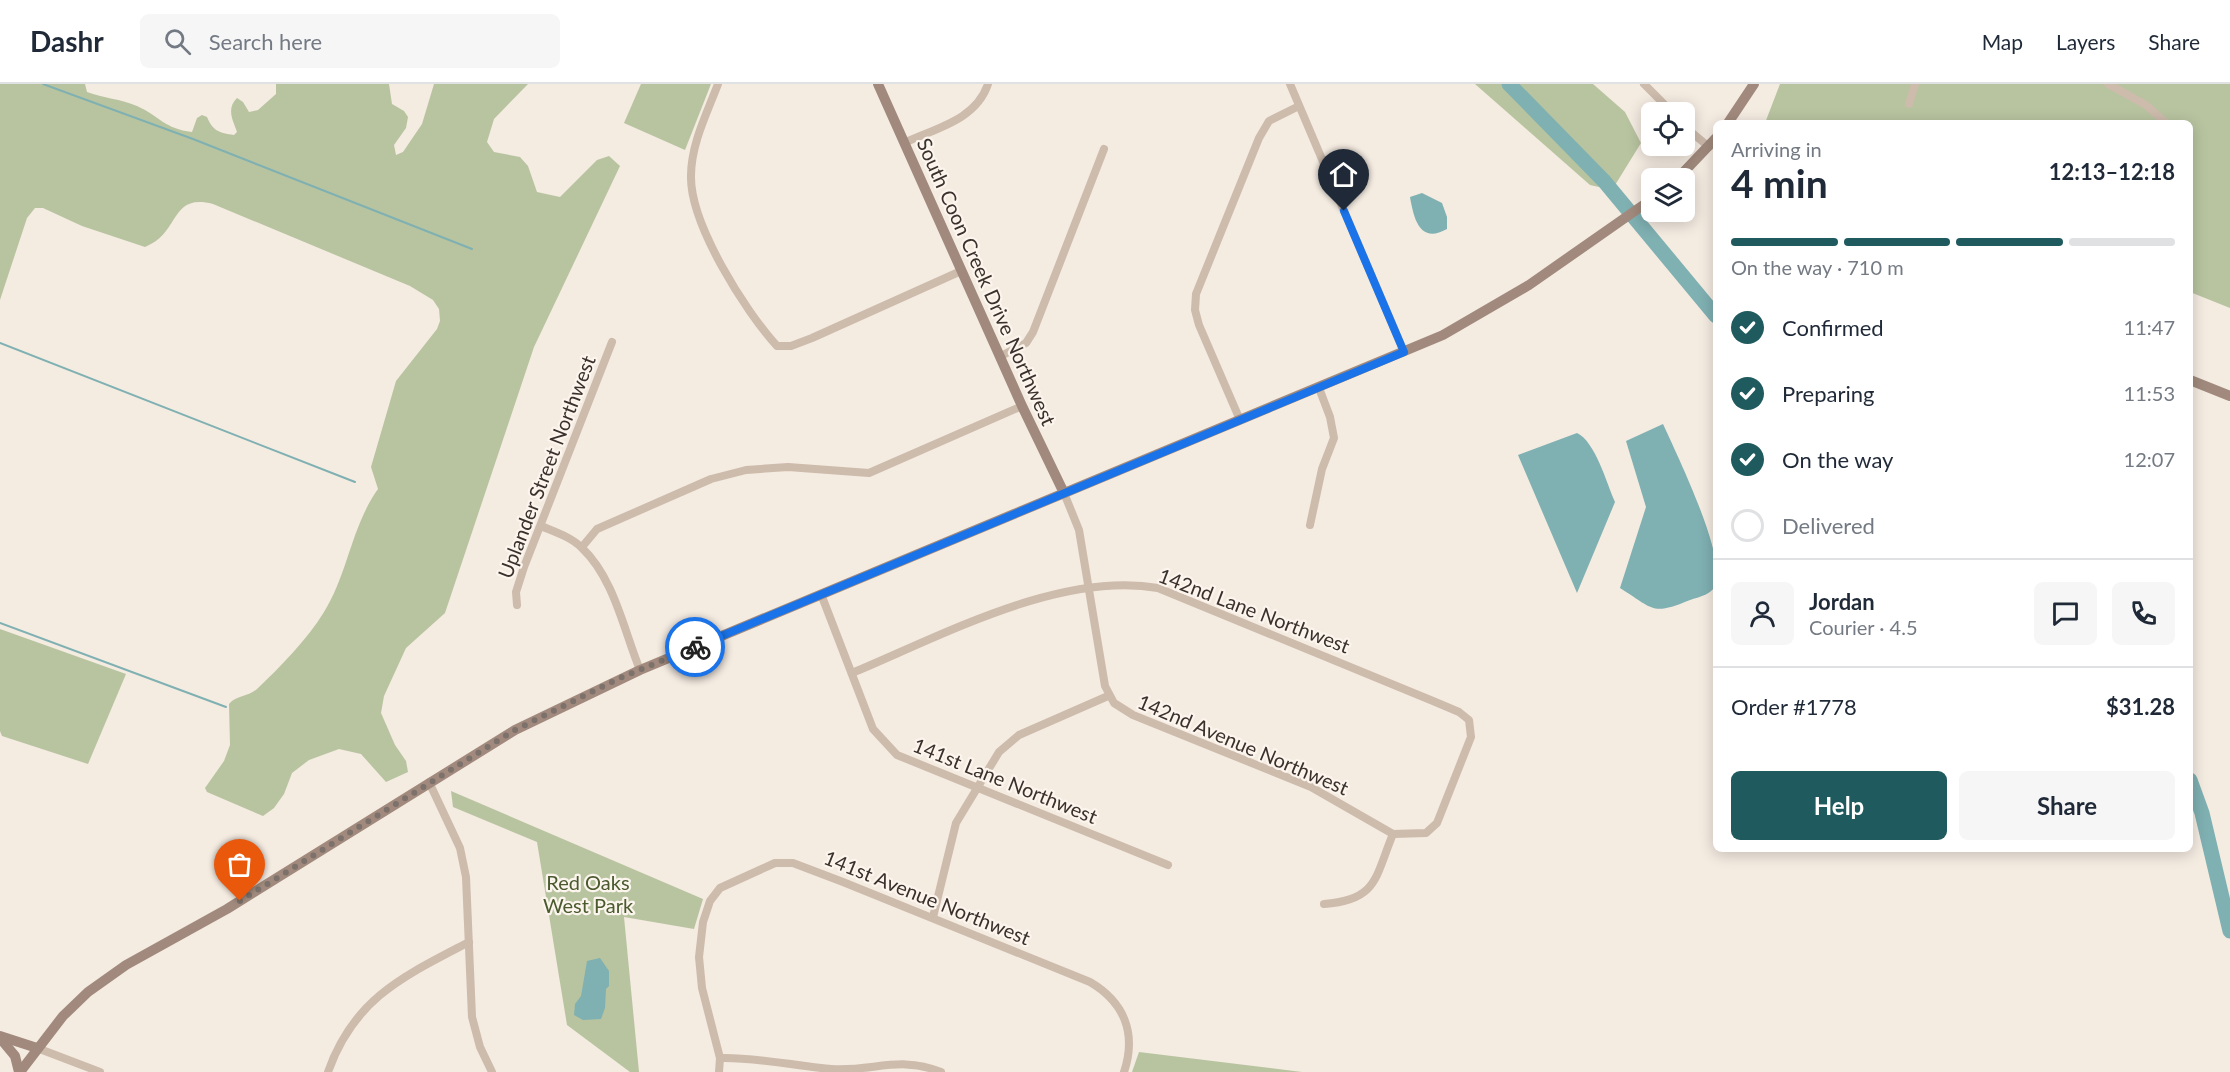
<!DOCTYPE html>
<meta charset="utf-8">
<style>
:root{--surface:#fff;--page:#f6f6f7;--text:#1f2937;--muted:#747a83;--line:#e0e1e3;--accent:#1f5a5e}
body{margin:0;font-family:Lato,sans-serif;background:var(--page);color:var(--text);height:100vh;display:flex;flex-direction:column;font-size:22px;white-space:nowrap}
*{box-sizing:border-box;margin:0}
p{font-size:20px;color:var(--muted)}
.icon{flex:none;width:33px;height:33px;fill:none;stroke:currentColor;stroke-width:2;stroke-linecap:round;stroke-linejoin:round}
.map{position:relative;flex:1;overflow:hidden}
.side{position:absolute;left:1713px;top:36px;width:480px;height:732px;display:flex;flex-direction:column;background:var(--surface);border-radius:9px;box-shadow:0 3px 15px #0003}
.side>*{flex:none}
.controls{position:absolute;left:1641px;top:18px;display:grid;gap:12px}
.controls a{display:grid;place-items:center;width:54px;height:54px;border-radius:9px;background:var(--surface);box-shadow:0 3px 15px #0003;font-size:30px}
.pin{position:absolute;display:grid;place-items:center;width:51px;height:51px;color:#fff;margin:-62px -26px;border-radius:50% 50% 50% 0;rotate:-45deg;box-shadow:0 0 6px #0007}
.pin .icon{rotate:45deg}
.courier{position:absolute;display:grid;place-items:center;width:60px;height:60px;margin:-30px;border:4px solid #1a73e8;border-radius:50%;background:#fff;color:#222;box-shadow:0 2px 8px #0007}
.headline em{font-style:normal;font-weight:700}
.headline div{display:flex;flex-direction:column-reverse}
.headline{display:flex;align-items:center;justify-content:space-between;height:102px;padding:0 18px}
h1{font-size:39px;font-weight:700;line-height:45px}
.bar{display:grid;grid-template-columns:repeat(4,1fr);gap:9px 6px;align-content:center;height:72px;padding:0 18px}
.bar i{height:8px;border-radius:4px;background:var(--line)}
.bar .on{background:var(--accent)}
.bar p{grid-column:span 4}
.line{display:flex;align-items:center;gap:15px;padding:0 18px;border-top:2px solid var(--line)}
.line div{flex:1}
.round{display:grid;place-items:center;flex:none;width:63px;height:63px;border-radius:9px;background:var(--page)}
ol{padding:0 18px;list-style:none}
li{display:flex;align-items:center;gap:18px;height:66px}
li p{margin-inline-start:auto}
li .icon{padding:6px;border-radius:50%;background:var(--accent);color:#fff;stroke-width:4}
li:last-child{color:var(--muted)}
li i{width:33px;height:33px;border:3px solid var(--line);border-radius:50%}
.primary-button{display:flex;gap:12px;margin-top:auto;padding:12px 18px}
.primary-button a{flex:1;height:69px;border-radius:9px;background:var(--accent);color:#fff;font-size:24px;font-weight:700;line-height:69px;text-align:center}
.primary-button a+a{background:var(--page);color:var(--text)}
header{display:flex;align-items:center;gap:36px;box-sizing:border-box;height:84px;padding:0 30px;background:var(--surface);border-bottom:2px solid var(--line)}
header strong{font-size:28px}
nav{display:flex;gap:33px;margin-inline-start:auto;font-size:21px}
.search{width:420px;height:54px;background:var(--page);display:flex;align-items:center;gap:15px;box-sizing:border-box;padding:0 21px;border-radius:9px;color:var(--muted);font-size:22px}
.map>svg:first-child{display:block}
</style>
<header>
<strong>Dashr</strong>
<div class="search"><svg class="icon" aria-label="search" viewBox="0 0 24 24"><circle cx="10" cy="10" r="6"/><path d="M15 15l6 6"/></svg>Search here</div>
<nav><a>Map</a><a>Layers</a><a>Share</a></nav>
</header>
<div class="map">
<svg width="2230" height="988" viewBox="0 0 2230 988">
<rect width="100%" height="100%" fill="#f4ebe1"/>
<g fill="#b8c4a0">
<path d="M0,0H85L87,8C103,14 121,15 137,22C159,32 165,45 192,48L197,34L202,31L207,33C213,47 219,49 234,51L237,48C233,36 226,25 237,14L243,18L249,28L258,26L276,10V0H389L392,20L404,27L408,33L406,44L394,61L396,71L403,68L422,40L434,0H528L494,35L487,58L494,68L520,73L528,82L537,108L560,113L597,76L609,72L620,82L534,263L445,529L406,564L384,612L381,629L395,661L406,677L408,688L386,698L361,670L339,665L309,676L292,689L284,710L274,724L263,732L207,708L205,704L224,677L230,661L229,620C237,611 248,613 257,605C280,583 307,556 324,528C348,490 351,443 378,405L371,383L396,297L437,245L440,237L439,225L433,216L410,202L213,120C169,109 181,149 145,163L82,142L43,124H35L27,134L0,216Z"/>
<path d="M641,0H711L685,66L624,39Z"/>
<path d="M1475,0H1593L1625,28L1641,59L1612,106L1590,101Z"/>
<path d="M1780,0H2230V224L2190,208V39H1765Z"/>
<path d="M0,545L126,590L88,680L2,652L0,647Z"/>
<path d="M451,707L703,815L694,845L624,833L639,988H630L567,941L537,758L453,723Z"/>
<path d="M1139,968L1302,988H1132Z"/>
</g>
<g fill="#7fb0b2">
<path d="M1422,109L1442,119L1447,133V145C1420,160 1414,136 1410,113Z"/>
<path d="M1663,340C1677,371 1725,469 1716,500C1713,510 1699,513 1690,516C1651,532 1654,525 1620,504L1646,423L1626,357Z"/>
<path d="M1577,349C1595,357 1607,400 1615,418L1577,509L1518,371Z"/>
<path d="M600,874L609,887V902L606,905L605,924L601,935L583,936L574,931L575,920L581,912L587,877Z"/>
</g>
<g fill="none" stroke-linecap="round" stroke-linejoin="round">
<g stroke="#7fb0b2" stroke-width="2">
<path d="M43,0L193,55L472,165"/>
<path d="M0,259L355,398"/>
<path d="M0,539L226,623"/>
</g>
<g stroke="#7fb0b2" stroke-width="15">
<path d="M1509,0L1604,97L1716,232"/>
<path d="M2190,696L2202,729L2230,847"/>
</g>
<g stroke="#cdbbac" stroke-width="8">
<path d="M718,0C707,29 691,60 691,92C690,140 745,227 777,262H791L812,254L961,187"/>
<path d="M1290,0L1404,268"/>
<path d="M1644,0L1672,28"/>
<path d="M2108,0L2146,21L2166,39"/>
<path d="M1909,20L1915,0"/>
<path d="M1684,42L1709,63"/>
<path d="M904,59C936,44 976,36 988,0"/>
<path d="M1001,272L1026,259L1033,248L1104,65"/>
<path d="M1240,336L1199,241L1195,226L1196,210L1259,54L1269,37L1299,22"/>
<path d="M1064,409L1079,446L1105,602L1114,619L1133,631L1311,703L1393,750"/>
<path d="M1310,441L1322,385L1334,354L1330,333L1319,304"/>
<path d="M541,442C555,448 571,453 582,464C614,494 624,547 640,586"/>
<path d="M582,463L597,445L711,395L746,386L788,383L869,389L1022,322"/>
<path d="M821,510L873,645L897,671L1168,781"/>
<path d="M517,521L516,508L524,483L612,258"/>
<path d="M852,589C941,552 1060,487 1158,504L1433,617L1459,628L1469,636L1471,653L1437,739L1426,749L1393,750"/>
<path d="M429,698L460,764L466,793L472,933L480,963L492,988"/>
<path d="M1324,820C1378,816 1375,793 1393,750"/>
<path d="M933,833L956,739L999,668L1019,651L1108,612"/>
<path d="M37,964L100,988"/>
<path d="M720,974C757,973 795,982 831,985C873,988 899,971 941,988"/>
<path d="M328,988C354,914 404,892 469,858"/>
<path d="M719,988L720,974L702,904L699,873L703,838L710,817L720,804L775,779H793L843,798L1090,898C1124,918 1137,949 1124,988"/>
</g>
<g stroke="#a18a7d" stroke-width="10">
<path d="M878,0L1022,322L1064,409"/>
<path d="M1728,39L1754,0"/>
<path d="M1678,94L1716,54"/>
<path d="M2190,296L2230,312"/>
<path d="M0,952L37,964"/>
<path d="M0,954L15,972L19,988"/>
<path d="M20,988L63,932L88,908L126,881L227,825L515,646L640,586L1443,251L1529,201L1652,115"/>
</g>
</g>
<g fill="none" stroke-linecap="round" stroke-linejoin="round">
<path stroke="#7c716b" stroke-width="6" stroke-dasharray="0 10.8" d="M240,817L515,646L620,594L695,563"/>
<path stroke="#1a73e8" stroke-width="8" d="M695,563L1404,268L1344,127"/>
</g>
<g text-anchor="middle" stroke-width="4.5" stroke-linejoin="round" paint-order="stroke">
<g font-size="20" fill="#3b302b" stroke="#fbf5ee">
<text transform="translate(986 198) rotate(66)" y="7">South Coon Creek Drive Northwest</text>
<text transform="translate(547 383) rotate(-69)" y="7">Uplander Street Northwest</text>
<text transform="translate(1254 527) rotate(21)" y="7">142nd Lane Northwest</text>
<text transform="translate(1243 661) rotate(23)" y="7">142nd Avenue Northwest</text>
<text transform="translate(1005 697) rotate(22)" y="7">141st Lane Northwest</text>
<text transform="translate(927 814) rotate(22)" y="7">141st Avenue Northwest</text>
</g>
<g font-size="20" fill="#4a5a2e" stroke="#fbf5ee">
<text x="588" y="806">Red Oaks<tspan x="588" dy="23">West Park</tspan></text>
</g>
</g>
</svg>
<div class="controls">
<a><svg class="icon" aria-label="locate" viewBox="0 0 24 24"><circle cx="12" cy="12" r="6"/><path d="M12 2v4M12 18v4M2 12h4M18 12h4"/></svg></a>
<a><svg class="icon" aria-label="layers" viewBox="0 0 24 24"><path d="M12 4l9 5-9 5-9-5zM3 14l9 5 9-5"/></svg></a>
</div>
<div class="pin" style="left:240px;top:817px;background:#ea580c"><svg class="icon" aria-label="bag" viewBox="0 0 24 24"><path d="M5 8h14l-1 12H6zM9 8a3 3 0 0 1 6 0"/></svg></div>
<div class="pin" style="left:1344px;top:127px;background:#1f2937"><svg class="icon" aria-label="home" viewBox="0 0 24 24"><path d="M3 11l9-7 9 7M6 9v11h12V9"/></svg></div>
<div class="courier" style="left:695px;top:563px"><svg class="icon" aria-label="bike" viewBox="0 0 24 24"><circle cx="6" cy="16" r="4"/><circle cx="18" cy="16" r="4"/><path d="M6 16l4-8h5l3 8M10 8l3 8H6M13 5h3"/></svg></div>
<section class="side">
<div class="headline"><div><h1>4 min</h1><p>Arriving in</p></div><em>12:13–12:18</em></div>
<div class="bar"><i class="on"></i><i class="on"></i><i class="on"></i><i></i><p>On the way · 710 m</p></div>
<ol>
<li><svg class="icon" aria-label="check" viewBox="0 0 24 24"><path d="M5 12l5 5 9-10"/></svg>Confirmed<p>11:47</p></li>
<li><svg class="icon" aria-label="check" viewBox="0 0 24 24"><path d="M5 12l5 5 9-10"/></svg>Preparing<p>11:53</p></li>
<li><svg class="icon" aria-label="check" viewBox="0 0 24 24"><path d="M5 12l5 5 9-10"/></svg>On the way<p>12:07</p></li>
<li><i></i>Delivered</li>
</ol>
<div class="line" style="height:108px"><a class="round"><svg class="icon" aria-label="person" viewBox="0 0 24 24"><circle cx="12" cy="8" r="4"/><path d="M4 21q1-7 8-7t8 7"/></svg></a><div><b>Jordan</b><p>Courier · 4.5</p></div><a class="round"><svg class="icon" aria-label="chat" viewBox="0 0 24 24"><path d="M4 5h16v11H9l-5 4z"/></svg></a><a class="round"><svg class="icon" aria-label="phone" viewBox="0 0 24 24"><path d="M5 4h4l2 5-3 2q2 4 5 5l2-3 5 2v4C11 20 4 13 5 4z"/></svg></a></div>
<div class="line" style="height:78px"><div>Order #1778</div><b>$31.28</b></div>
<div class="primary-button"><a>Help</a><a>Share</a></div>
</section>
</div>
